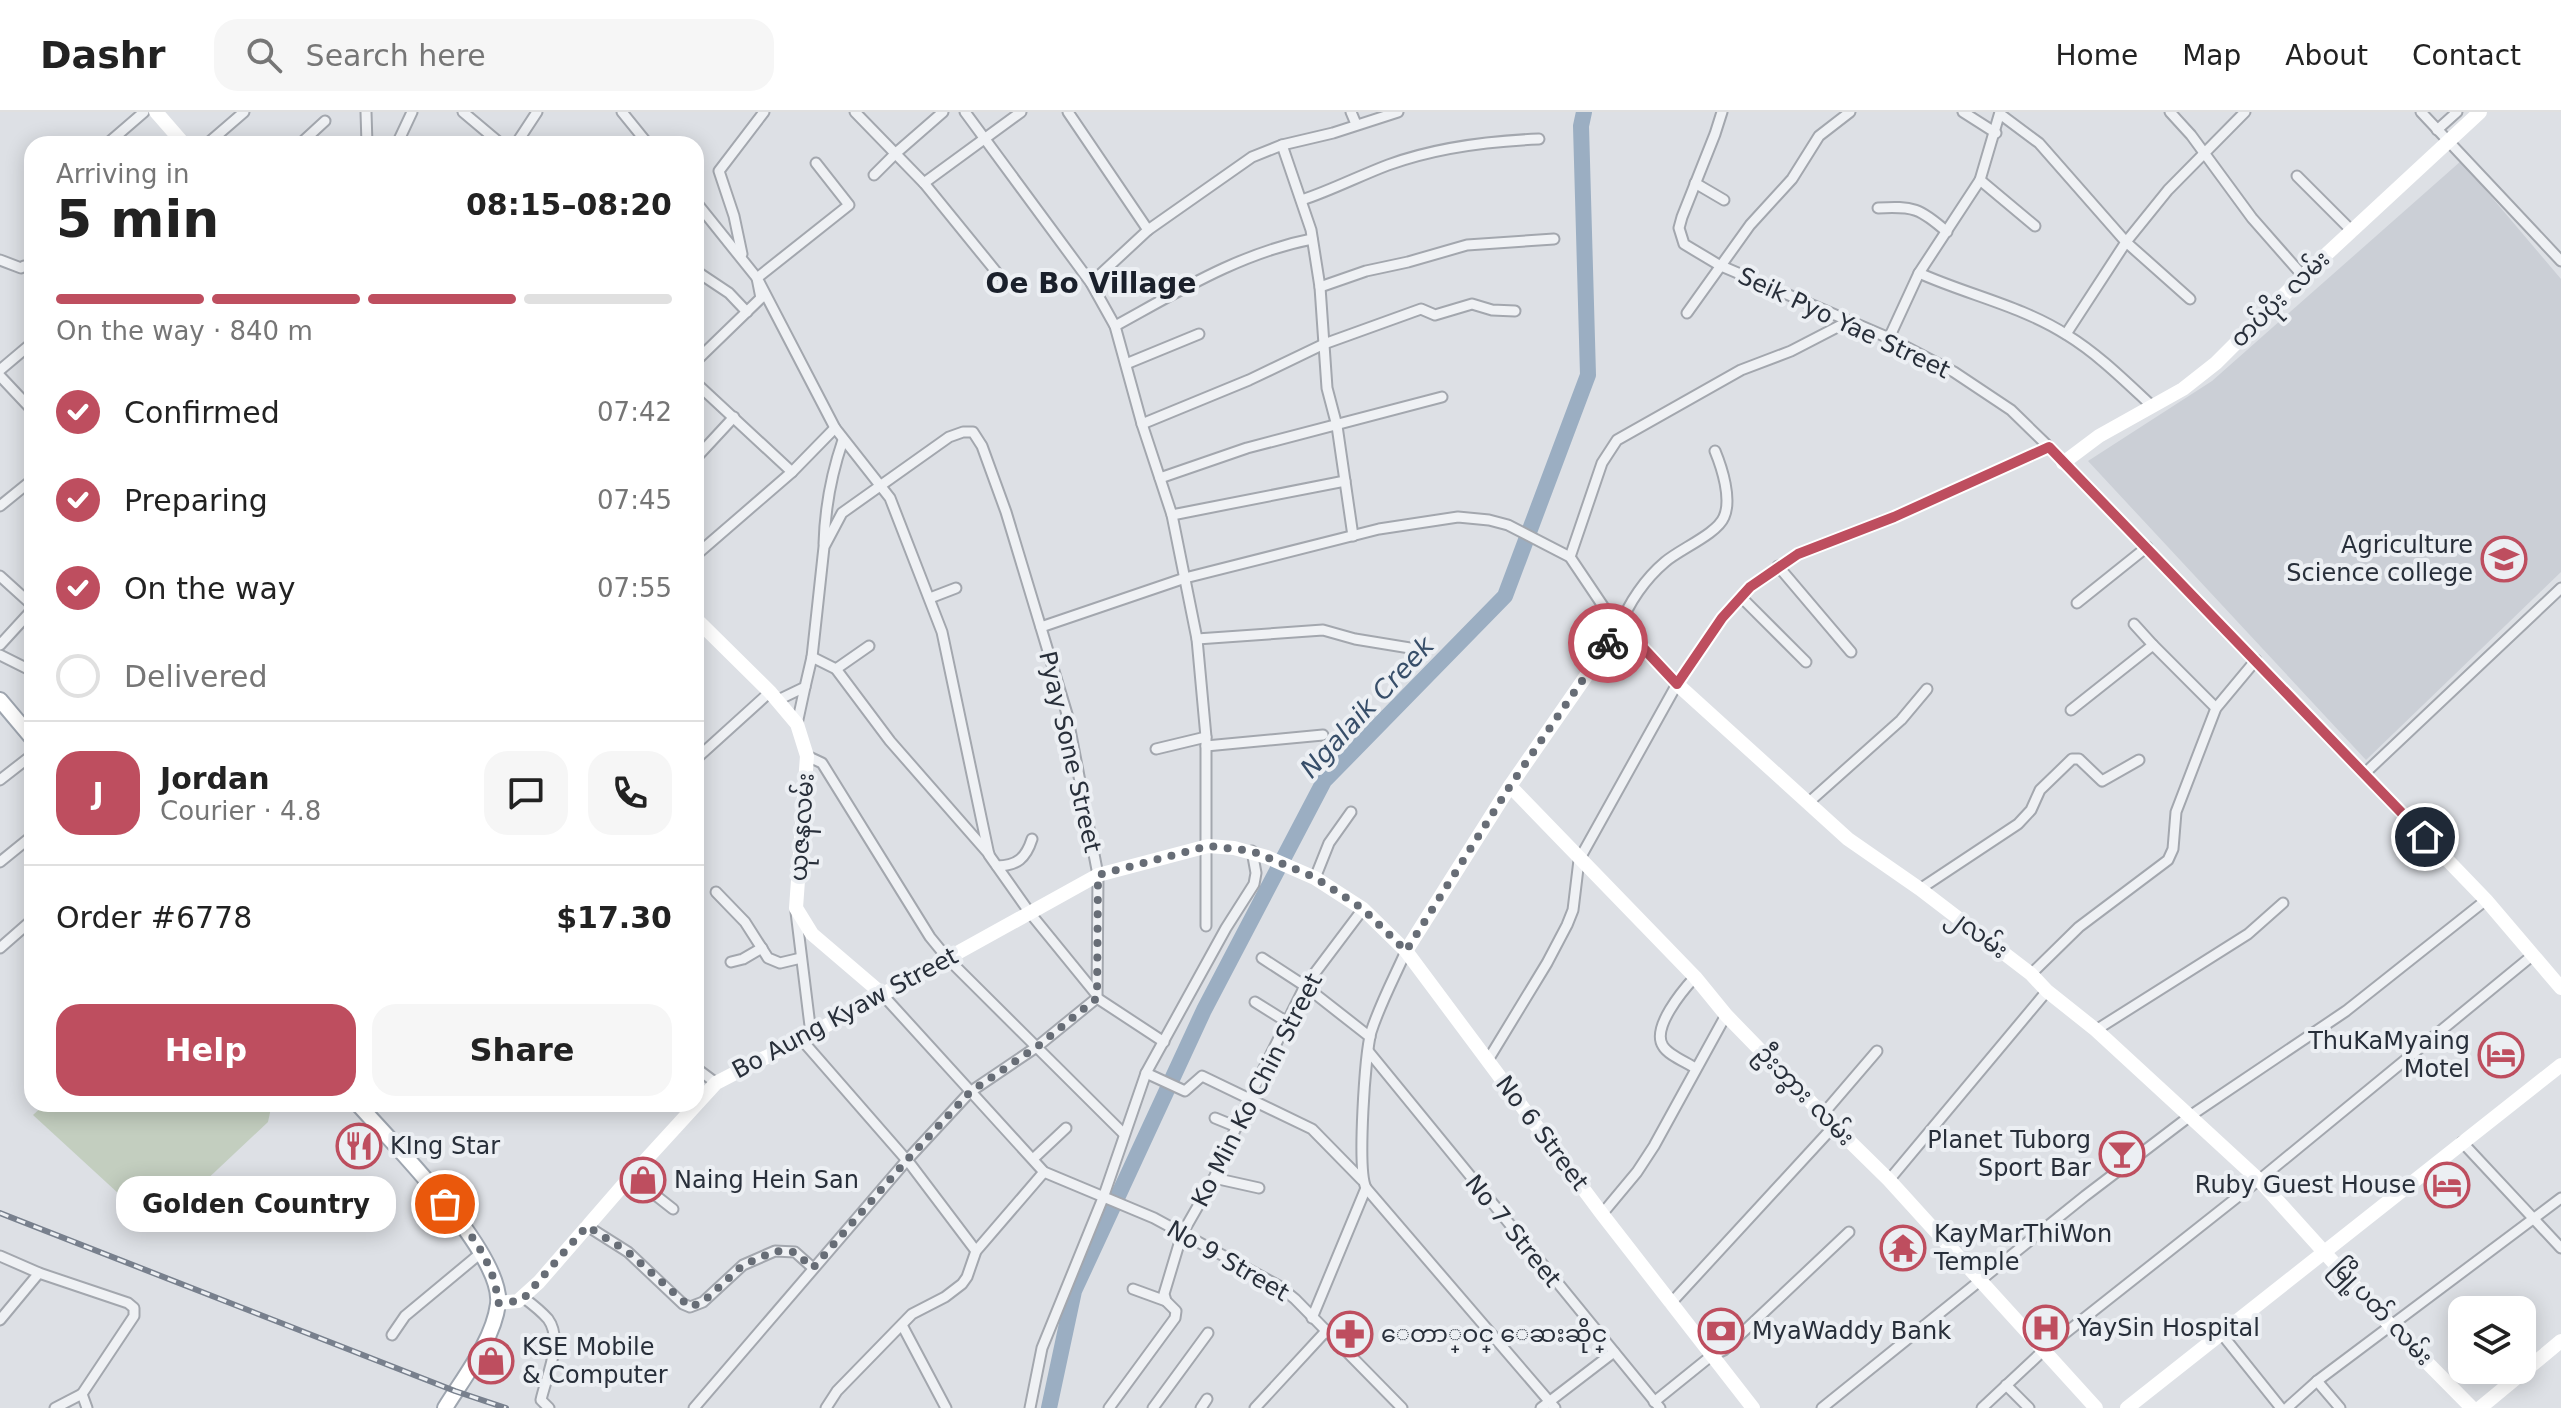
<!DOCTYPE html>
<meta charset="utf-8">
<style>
:root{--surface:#fff;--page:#f6f6f6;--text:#222;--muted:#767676;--line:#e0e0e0;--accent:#be4e5f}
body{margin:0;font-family:"DejaVu Sans","Noto Sans Myanmar",sans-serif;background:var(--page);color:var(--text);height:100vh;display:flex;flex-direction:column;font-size:30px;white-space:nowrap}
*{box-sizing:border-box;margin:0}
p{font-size:26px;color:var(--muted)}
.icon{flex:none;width:44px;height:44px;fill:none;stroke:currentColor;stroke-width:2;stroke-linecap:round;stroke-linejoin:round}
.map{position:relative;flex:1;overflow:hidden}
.drawer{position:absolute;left:24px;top:24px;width:680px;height:976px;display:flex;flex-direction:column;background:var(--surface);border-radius:24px;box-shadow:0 4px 20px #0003}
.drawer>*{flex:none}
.controls{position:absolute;left:2448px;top:1184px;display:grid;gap:16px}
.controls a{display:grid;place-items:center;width:88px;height:88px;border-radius:16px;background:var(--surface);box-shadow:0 4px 20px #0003;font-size:40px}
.pin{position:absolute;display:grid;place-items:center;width:68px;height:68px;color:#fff;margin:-34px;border:4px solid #fff;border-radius:50%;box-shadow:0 2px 8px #0007}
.courier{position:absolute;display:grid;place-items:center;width:80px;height:80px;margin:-40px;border:6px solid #be4e5f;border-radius:50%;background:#fff;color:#222;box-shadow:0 2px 10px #0007}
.bubble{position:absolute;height:56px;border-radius:24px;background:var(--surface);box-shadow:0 4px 20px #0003;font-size:26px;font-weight:800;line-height:56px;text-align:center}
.overview em{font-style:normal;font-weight:800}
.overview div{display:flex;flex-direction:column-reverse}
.overview{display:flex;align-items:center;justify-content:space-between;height:136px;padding:0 32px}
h1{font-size:52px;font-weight:800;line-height:60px}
.bar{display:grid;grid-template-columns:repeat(4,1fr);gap:12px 8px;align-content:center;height:96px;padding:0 32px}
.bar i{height:10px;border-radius:6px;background:var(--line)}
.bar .active{background:var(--accent)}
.bar p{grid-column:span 4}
.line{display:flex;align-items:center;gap:20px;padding:0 32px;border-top:2px solid var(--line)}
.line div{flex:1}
.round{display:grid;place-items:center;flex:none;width:84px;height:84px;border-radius:24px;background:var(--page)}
ol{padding:0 32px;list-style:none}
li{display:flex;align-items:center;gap:24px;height:88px}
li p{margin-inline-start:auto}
li .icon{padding:8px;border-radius:50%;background:var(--accent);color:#fff;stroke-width:4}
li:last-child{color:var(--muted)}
li i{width:44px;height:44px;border:4px solid var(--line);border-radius:50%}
.primary-button{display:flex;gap:16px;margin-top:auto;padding:16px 32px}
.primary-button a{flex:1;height:92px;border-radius:24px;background:var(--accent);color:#fff;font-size:32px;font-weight:800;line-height:92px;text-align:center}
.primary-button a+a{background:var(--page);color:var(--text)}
header{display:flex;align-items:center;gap:48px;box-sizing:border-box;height:112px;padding:0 40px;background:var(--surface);border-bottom:2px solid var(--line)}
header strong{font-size:38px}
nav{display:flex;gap:44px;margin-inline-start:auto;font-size:28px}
.search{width:560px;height:72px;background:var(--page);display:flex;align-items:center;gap:20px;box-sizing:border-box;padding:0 28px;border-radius:24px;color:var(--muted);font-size:30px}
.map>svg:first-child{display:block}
</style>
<header>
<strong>Dashr</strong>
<div class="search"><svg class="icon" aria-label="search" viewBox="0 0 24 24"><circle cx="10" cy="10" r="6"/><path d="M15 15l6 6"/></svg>Search here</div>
<nav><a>Home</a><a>Map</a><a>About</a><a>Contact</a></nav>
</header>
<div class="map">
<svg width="2561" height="1296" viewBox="0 0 2561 1296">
<rect width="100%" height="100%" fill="#dde0e5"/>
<path fill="#cbcfd6" d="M2461,49L2561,167V460L2366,648L2088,349L2212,269Z"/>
<path fill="#c3cebf" d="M45,992H268L271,996L268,1010L185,1088L119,1082L33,1003Z"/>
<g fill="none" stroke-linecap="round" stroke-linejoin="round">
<path stroke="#9baec2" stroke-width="16" d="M1049,1296L1074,1179L1204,898L1324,669L1505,484L1588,263L1581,14L1584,0"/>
<g stroke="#a3a7ae" stroke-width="13">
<g id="street">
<path d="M366,0L367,32"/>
<path d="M463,0L501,32"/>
<path d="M622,0L648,32"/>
<path d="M855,0L924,71L998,162"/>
<path d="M965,0L1091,171L1115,214L1142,312L1172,403L1197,527L1206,625V814"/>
<path d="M1068,0L1148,118"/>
<path d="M1351,0L1356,12"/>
<path d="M1722,0L1715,22L1682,105L1679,116L1684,132L1719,153L1889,226L1954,260L2011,298L2049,335"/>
<path d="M1963,0L1996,21"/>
<path d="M2170,0L2191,23L2252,106L2303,164"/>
<path d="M2421,0L2561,149"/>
<path d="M2000,2L2039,31L2126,130L2066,222"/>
<path d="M2437,18L2457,0"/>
<path d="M107,32L144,0"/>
<path d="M207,32L244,0"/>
<path d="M300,32L325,9"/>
<path d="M397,32L412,0"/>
<path d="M516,32L537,0"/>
<path d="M1282,33L1311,118L1320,175L1327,276L1337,314L1353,424"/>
<path d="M874,63L896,41L943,0"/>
<path d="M2297,64L2352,119"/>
<path d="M1980,68L2035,114"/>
<path d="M924,71L1021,0"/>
<path d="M1695,71L1724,88"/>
<path d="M1302,88C1332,78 1359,64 1388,53C1434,36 1490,29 1539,27"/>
<path d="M696,90L757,166L835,316L890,386L942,520L989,743L1030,801L1096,882"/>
<path d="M1878,96C1913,94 1920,96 1947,120"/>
<path d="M742,142L734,104L719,59L764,0"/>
<path d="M0,148L21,156L24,154L32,159"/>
<path d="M696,159L729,181L747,200"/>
<path d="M1919,161C1968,183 2022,194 2067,223C2098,242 2125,269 2152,294"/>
<path d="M1091,171L1148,118L1252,45L1282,33L1333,21L1398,0"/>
<path d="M1320,175L1366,159L1408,150L1467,133L1554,127"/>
<path d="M2190,187L2126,130L2168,78L2245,0"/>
<path d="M1687,201L1750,113L1792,67L1819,24L1850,0"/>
<path d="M1115,214C1179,179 1240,141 1312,127"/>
<path d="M1889,226L1919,161L1980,68L2000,0"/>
<path d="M696,249L761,186L757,166L849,93L816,51"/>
<path d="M1126,252L1199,222"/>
<path d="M0,258L32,231"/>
<path d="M0,264L32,298"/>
<path d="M696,271L792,360"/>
<path d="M1142,312L1249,268L1324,232L1421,197L1435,203L1472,192L1492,198L1515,199"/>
<path d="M696,346L734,305"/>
<path d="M1160,366L1247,336L1442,285"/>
<path d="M0,394L32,368"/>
<path d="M1172,403L1345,369"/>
<path d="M824,432C825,395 831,363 843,328"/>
<path d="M696,443L792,360L835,316"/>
<path d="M1570,445L1602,351L1617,328L1741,258L1791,239L1849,209"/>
<path d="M1778,454L1851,540"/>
<path d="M0,464L32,493"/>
<path d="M1741,485L1806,550"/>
<path d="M930,486L956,476"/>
<path d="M2077,491L2147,435"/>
<path d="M2134,512L2153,533"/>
<path d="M1041,515L1185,466L1379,417L1458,405L1489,408L1508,413L1570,445L1607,500L1620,515C1628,491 1646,466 1665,450C1680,437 1717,422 1724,405C1732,387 1722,356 1715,339"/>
<path d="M1197,527L1323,518L1355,527L1416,537"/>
<path d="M0,533L32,498"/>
<path d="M0,543L32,559"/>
<path d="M836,557L869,534"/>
<path d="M778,588L805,575L812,545L836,557L890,629L989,742"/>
<path d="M2071,598L2153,533L2216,596"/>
<path d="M797,612L805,575"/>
<path d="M1206,634L1323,623"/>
<path d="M1156,637L1206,625"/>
<path d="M807,644L822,651L930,825L948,847L1124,1022"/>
<path d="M696,647L770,580"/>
<path d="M2364,662L2561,476"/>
<path d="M0,668L32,643"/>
<path d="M1808,691L1901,608L1927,577"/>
<path d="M0,750L32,724"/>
<path d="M997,754C1017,754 1026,746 1032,727"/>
<path d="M1315,766L1329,731L1351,700"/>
<path d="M1920,777L2018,712L2031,698L2040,678L2072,647H2079L2102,669L2139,648"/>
<path d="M716,780L745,810L768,846L780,851L801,846"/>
<path d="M796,800L811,922"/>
<path d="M0,836L32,808"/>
<path d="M1262,846L1305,874L1370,925"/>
<path d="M731,850L743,847L762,836"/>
<path d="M2031,862L2079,815L2168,748L2173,737L2176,700L2216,596L2256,548"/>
<path d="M1695,865C1683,878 1651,916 1663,934C1668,943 1686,950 1695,956"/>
<path d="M881,881L1044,1060L1154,1106L1279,1174L1295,1187L1402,1296"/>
<path d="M1097,886L1164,930"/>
<path d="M1255,890L1287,910"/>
<path d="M2096,918L2248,822L2283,791"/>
<path d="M801,927L911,1053L976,1139"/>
<path d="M1369,940L1660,1296"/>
<path d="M1488,948L1547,851L1567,813L1573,798L1579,748L1677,572"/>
<path d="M696,956L716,971"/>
<path d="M1146,961L1185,979L1202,964L1312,1017L1362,1068"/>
<path d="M1823,1002L1877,939"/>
<path d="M1215,1006L1237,1015"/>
<path d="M2462,1030L2561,1136"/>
<path d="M1033,1047L1066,1016"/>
<path d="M631,1064L673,1097"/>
<path d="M1214,1066L1259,1076"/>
<path d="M1889,1068L2047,879"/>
<path d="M1366,1076L1555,1296"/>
<path d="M1602,1102L1637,1060L1654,1034L1726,903"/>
<path d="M587,1114L628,1140L683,1192L690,1195L703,1190L743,1153L775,1139L795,1140L813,1156"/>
<path d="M0,1144L39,1161L128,1191L134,1196V1204L82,1282L87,1296"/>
<path d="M1133,1177L1166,1189"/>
<path d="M524,1186C532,1192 541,1199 548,1207C564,1229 546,1265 541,1288L549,1296"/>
<path d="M1671,1191L1834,1014"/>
<path d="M1312,1206L1366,1076C1357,1058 1365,942 1371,920C1380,892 1394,866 1406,839"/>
<path d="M0,1208L39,1161"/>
<path d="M902,1213L946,1296"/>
<path d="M2220,1220L2281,1296"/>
<path d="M392,1223L405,1204L482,1140"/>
<path d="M2317,1269L2340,1296"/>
<path d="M2006,1273L2029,1296"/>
<path d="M1654,1290L1711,1244L1724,1238L1849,1120"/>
<path d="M55,1296L82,1282"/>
<path d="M694,1296L907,1048L970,980L1038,934L1097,886L1098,763L1067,602L1006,400L982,334L973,320H963L949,325L842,401L824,435L812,545"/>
<path d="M826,1296L837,1279L912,1202L945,1185L962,1172L967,1165L976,1139L1044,1060"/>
<path d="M1030,1296L1042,1236L1103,1086L1146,961L1226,816L1254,772L1256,761L1252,739"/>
<path d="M1109,1296L1175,1206L1176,1199L1166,1189L1164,1182L1182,1122L1214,1066L1249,986L1305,874L1363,797"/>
<path d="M1153,1296L1208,1221"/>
<path d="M1201,1296L1207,1287"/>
<path d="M1255,1296L1327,1218"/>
<path d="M1541,1296L1614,1240"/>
<path d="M1822,1296L2085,1084L2190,1004L2346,899L2486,788"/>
<path d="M1982,1296L2044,1238L2259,1068L2533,843"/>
<path d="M2287,1296L2317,1269L2561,1086"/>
</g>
</g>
<g stroke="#9ea5af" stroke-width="18">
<g id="primary">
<path d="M0,588L32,626"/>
<path d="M358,992C392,1031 504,1142 498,1192C493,1229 464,1265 445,1296"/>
</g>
</g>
<use href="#street" stroke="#eff1f4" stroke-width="9"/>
<g stroke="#fff" stroke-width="14">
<path d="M156,0L184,32"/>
<path d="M2063,351L2099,324L2183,277L2216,251L2303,164L2480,0"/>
<path d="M696,507L770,580L797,612L807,644L796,796L812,822L881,881"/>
<path d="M1677,572L1722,506L1750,475L1798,442L1894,405L2049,335L2486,788L2561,876"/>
<path d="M1510,674L1695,865L1726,903L1834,1014L1889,1068L2096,1296"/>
<path d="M1406,839L1510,674L1620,515L1632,524L1677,572L1848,727L1920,777L2031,862L2047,879L2096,918L2259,1068L2390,1213L2472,1296"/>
<path d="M498,1191L518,1189L539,1170L631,1064L716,971L811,922L1098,763L1208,734L1234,736L1267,745L1315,766L1363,797L1406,839L1602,1102L1753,1296"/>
<path d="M2127,1296L2561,953"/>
<path d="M2480,1296L2561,1229"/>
</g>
<use href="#primary" stroke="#fff" stroke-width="14"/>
<g stroke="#78808d" stroke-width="6">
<path id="rail" d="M0,1101L455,1279L506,1296"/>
</g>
<use href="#rail" stroke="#eceff3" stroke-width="3" stroke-dasharray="9" stroke-linecap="butt"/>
</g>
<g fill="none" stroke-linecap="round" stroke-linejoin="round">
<path stroke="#676d76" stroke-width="8" stroke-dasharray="0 14.4" d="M445,1092C471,1121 495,1151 498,1191L518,1189L524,1186L587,1114L628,1140L690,1195L703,1190L743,1153L775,1139L795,1140L813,1156L907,1048L970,980L1038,934L1097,886L1098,763L1208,734L1252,739L1314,765L1339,781L1363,797L1406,839L1510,674L1608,531"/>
<path stroke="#be4e5f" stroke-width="10" d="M1608,531L1620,515L1632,524L1677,572L1722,506L1750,475L1798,442L1894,405L2049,335L2425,725"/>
</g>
<defs>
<g id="university-ring" transform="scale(2.3)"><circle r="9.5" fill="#eceff3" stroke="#be4e5f" stroke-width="1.5"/><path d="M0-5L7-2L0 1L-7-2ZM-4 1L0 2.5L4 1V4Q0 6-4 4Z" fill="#be4e5f"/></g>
<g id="hotel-ring" transform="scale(2.3)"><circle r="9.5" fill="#eceff3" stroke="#be4e5f" stroke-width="1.5"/><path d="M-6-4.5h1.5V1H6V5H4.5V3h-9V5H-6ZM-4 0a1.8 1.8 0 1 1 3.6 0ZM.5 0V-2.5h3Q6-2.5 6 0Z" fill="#be4e5f"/></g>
<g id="restaurant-ring" transform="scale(2.3)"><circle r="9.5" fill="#eceff3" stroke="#be4e5f" stroke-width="1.5"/><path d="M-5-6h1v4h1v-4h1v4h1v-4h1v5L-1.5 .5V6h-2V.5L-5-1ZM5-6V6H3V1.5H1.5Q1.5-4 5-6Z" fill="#be4e5f"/></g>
<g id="bar-ring" transform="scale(2.3)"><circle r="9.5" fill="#eceff3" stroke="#be4e5f" stroke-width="1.5"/><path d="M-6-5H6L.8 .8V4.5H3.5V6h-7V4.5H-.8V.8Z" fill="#be4e5f"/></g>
<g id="shop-ring" transform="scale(2.3)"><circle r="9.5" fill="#eceff3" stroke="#be4e5f" stroke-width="1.5"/><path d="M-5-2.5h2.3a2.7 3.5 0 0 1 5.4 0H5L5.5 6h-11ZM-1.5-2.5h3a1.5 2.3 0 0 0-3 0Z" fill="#be4e5f"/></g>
<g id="temple-ring" transform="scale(2.3)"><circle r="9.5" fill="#eceff3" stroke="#be4e5f" stroke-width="1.5"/><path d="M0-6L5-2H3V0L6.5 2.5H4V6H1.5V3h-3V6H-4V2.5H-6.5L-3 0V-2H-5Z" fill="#be4e5f"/></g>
<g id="hospital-ring" transform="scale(2.3)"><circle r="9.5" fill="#eceff3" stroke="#be4e5f" stroke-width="1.5"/><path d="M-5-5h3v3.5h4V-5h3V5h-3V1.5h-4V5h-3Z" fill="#be4e5f"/></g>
<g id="bank-ring" transform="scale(2.3)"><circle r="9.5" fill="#eceff3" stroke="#be4e5f" stroke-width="1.5"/><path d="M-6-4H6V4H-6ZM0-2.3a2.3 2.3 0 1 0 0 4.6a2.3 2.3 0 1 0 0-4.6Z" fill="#be4e5f"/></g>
<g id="pharmacy-ring" transform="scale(2.3)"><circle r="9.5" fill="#eceff3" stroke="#be4e5f" stroke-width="1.5"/><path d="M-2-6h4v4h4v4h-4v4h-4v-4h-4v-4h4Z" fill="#be4e5f"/></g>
</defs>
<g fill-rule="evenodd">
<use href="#university-ring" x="2504" y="447"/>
<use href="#hotel-ring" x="2501" y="943"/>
<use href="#restaurant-ring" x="359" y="1034"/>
<use href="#bar-ring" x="2122" y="1042"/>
<use href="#shop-ring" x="643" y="1068"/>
<use href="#hotel-ring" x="2447" y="1073"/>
<use href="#temple-ring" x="1903" y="1136"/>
<use href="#hospital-ring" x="2046" y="1216"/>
<use href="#bank-ring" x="1721" y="1219"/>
<use href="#pharmacy-ring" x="1350" y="1222"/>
<use href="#shop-ring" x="491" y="1249"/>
</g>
<g text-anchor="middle" stroke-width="8" stroke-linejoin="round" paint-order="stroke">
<g font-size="24" fill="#282f3a" stroke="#eceff3">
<text transform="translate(2280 187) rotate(-44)" y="8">တပ်ပိုး လမ်း</text>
<text transform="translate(1844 211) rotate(25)" y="8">Seik Pyo Yae Street</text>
<text transform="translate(1070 640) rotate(77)" y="8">Pyay Sone Street</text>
<text transform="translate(802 715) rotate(-86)" y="8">ယုဇနလမ်း</text>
<text transform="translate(1978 821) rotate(37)" y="8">၂လမ်း</text>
<text transform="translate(845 901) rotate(-28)" y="8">Bo Aung Kyaw Street</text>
<text transform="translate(1257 978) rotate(-63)" y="8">Ko Min Ko Chin Street</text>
<text transform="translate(1805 983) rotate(46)" y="8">ဦးဘွား လမ်း</text>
<text transform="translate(1542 1021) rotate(53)" y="8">No 6 Street</text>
<text transform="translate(1513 1119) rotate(51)" y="8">No 7 Street</text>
<text transform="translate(1228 1149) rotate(30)" y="8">No 9 Street</text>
<text transform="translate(2382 1200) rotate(47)" y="8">မြို့ပတ် လမ်း</text>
</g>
<g font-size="24" fill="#282f3a" stroke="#eceff3" text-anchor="start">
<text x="2473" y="441" text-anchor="end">Agriculture<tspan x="2473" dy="28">Science college</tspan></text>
<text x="2470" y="937" text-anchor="end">ThuKaMyaing<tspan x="2470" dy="28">Motel</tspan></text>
<text x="2091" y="1036" text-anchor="end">Planet Tuborg<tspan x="2091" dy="28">Sport Bar</tspan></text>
<text x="390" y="1042">KIng Star</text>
<text x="674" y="1076">Naing Hein San</text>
<text x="2416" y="1081" text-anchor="end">Ruby Guest House</text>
<text x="1934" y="1130">KayMarThiWon<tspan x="1934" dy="28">Temple</tspan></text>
<text x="2077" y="1224">YaySin Hospital</text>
<text x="1752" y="1227">MyaWaddy Bank</text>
<text x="1381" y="1230">ေတာ္ဝင္ ေဆးဆိုင္</text>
<text x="522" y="1243">KSE Mobile<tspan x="522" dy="28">&amp; Computer</tspan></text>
</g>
<g font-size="26" font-style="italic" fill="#374e69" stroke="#eceff3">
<text transform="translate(1367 595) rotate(-47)" y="9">Ngalaik Creek</text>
</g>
<g font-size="28" font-weight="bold" fill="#1a202b" stroke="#eceff3">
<text x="1091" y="181">Oe Bo Village</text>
</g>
</g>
</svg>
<div class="controls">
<a><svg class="icon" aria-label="layers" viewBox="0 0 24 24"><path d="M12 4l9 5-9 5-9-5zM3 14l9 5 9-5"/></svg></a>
</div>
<div class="pin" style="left:445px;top:1092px;background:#ea580c"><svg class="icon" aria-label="bag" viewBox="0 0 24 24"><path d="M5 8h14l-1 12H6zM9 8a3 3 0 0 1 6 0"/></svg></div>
<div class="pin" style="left:2425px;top:725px;background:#1f2937"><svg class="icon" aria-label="home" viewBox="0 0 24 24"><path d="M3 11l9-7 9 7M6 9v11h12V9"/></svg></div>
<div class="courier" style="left:1608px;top:531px"><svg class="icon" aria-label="bike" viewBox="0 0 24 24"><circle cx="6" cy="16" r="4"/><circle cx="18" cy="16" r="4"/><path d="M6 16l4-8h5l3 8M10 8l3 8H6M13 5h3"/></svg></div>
<div class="bubble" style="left:116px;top:1064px;width:280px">Golden Country</div>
<section class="drawer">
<div class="overview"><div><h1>5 min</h1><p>Arriving in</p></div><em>08:15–08:20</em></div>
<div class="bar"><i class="active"></i><i class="active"></i><i class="active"></i><i></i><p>On the way · 840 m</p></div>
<ol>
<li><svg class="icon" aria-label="check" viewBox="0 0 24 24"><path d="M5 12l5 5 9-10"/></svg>Confirmed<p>07:42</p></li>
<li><svg class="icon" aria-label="check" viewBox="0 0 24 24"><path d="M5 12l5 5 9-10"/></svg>Preparing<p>07:45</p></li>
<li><svg class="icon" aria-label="check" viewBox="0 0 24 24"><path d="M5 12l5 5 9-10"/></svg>On the way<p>07:55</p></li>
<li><i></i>Delivered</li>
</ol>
<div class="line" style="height:144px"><b class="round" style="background:var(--accent);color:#fff">J</b><div><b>Jordan</b><p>Courier · 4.8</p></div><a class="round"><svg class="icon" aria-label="chat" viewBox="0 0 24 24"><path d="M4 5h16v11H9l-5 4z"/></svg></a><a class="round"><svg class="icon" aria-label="phone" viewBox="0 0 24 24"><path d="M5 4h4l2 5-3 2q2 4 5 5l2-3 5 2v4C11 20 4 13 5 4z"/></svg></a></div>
<div class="line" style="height:104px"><div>Order #6778</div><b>$17.30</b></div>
<div class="primary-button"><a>Help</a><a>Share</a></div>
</section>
</div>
